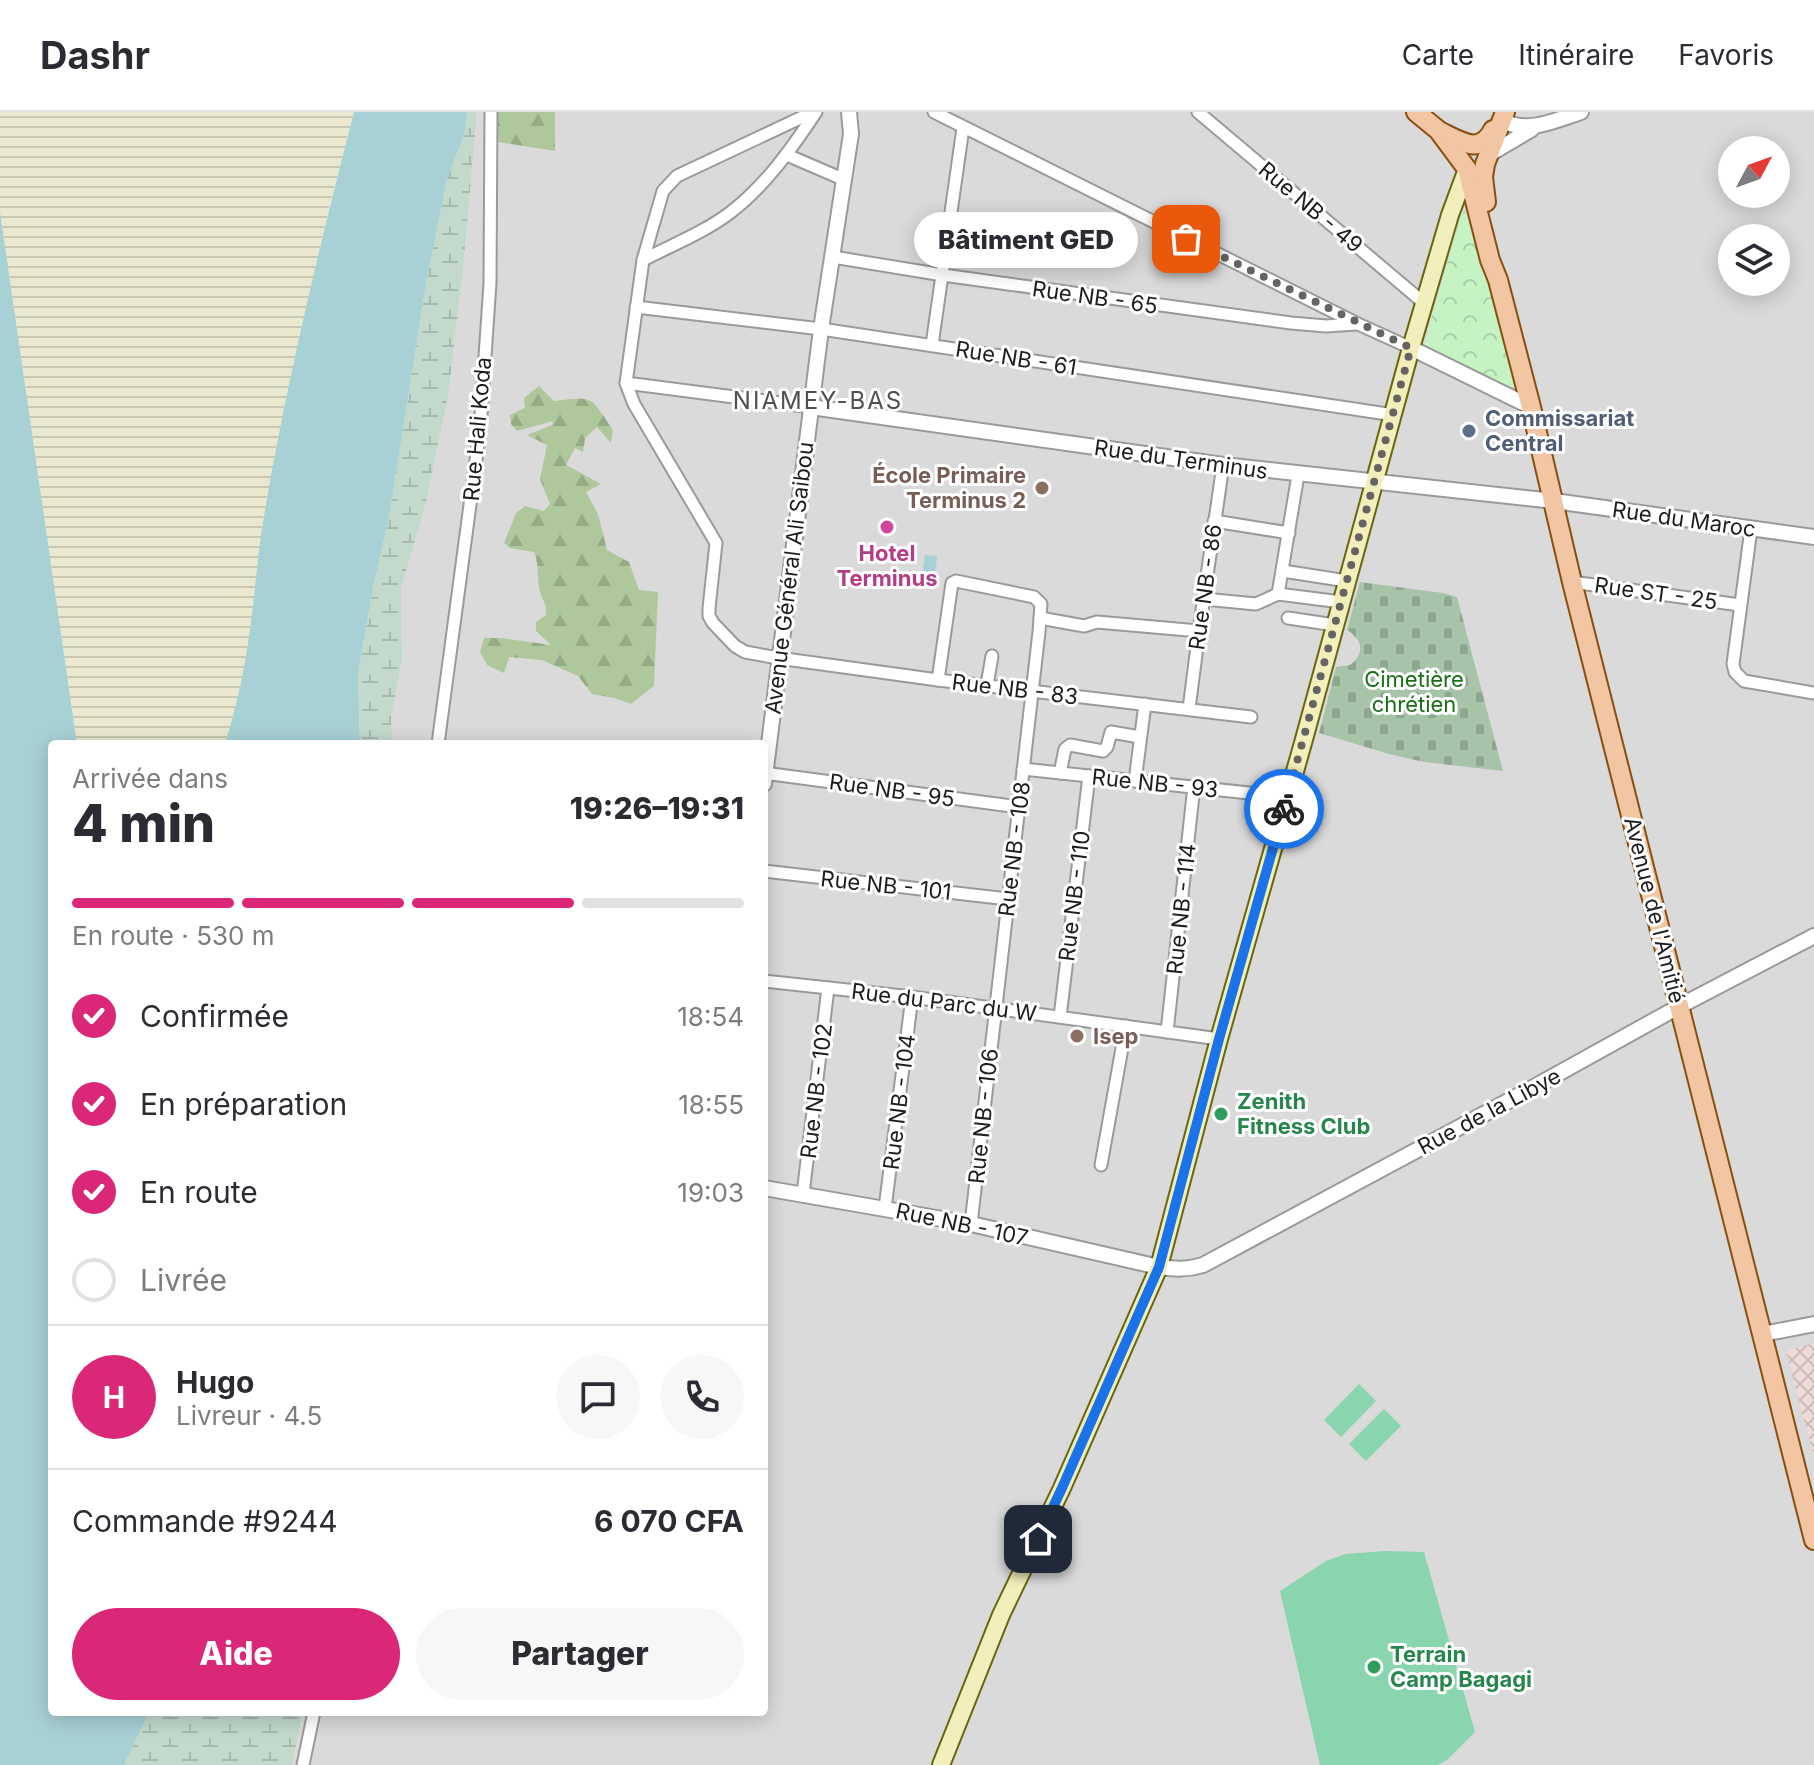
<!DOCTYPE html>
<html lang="fr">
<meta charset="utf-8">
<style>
:root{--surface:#fff;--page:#f7f7f7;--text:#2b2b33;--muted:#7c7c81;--line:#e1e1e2;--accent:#db2777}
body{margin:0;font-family:Inter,sans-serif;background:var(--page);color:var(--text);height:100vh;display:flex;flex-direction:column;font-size:30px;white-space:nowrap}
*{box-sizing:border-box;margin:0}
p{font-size:26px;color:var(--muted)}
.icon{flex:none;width:44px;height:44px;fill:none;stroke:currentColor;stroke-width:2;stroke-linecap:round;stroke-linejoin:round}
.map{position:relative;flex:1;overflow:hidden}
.panel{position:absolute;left:48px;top:628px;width:720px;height:976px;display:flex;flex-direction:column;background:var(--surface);border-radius:8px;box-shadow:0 4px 20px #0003}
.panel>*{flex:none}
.needle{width:52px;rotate:49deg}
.fabs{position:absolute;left:1718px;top:24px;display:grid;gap:16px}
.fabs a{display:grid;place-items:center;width:72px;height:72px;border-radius:50%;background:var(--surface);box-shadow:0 4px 20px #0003;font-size:40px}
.pin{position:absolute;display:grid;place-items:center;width:68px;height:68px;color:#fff;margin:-34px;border-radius:16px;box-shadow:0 4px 12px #0006}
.courier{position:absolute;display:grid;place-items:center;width:80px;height:80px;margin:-40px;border:6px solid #1a73e8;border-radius:50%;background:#fff;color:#222;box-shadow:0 2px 10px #0007}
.bubble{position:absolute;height:56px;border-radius:28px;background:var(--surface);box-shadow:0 4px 20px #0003;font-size:26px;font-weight:800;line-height:56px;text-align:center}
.head em{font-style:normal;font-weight:800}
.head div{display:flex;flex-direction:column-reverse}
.head{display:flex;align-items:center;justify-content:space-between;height:136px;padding:0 24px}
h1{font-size:52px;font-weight:800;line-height:60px}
.bar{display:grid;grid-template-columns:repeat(4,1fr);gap:12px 8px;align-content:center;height:96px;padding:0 24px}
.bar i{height:10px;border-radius:6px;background:var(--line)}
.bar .active{background:var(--accent)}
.bar p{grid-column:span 4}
.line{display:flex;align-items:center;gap:20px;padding:0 24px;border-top:2px solid var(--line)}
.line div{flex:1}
.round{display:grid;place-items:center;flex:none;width:84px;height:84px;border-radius:42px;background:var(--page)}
ol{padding:0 24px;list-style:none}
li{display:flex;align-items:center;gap:24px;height:88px}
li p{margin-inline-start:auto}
li .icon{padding:8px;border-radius:50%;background:var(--accent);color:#fff;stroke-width:4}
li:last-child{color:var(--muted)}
li i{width:44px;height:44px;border:4px solid var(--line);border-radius:50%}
.button{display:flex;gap:16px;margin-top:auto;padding:16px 24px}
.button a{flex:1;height:92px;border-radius:48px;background:var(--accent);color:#fff;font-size:32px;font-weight:800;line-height:92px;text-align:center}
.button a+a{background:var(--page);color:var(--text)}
header{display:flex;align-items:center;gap:48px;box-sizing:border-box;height:112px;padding:0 40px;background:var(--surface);border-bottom:2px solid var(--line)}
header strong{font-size:38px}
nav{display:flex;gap:44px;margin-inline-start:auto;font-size:28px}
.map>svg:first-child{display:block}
</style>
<header>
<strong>Dashr</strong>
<nav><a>Carte</a><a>Itinéraire</a><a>Favoris</a></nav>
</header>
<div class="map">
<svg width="1814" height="1653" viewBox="0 0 1814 1653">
<defs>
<pattern id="military-cross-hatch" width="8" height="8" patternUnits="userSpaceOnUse" patternTransform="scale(2)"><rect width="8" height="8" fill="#eedbd8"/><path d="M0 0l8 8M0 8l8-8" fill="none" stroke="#ccbcb9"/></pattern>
<pattern id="farmland-rules" width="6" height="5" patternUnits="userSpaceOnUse" patternTransform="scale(2)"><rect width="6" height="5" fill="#eae9d0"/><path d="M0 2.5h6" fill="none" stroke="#c8c7b2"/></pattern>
<pattern id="forest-firs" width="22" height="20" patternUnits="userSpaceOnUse" patternTransform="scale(2)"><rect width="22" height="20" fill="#aec89c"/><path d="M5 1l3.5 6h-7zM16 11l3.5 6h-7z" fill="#95ab86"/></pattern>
<pattern id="wetland-marsh" width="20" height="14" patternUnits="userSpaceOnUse" patternTransform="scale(2)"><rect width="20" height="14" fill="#c2d9cc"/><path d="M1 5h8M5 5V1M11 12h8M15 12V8" fill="none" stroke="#a6baaf"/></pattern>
<pattern id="cemetery-stones" width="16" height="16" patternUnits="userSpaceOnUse" patternTransform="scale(2)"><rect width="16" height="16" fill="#a7c3a8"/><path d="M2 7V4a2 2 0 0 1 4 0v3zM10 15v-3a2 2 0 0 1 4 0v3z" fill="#8fa790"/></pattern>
<pattern id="park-crowns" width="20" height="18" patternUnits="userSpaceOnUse" patternTransform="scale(2)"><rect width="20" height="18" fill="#c6f3c4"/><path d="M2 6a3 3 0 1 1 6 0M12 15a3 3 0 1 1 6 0" fill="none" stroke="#aad0a8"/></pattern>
</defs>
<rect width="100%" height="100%" fill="#ede8e3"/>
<path fill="#dbdada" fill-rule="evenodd" d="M477,0H1814V1653H292L303,1600H764V632H393L391,606L402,548L401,476L426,391L448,284L463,159ZM1732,38H1776V82H1732ZM1732,126H1776V170H1732Z"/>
<path fill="url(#military-cross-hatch)" d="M1814,1231V1345L1786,1239Z"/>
<path fill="url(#farmland-rules)" d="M0,0H354L328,100L293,257L264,401L249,529L240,581L225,632H77L0,100Z"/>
<g fill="url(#forest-firs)">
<path d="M497,0H555V39L498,30Z"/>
<path d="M539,274L554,289C596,284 590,285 613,318L611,331L597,315L585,326L583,340L575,336L566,353L601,372L586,380L598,402L607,438L629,450L639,478L658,480L654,574L631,592L614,586L592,582L578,564L542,548L509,545L504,561L487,553L480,540L484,526H500L551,533L536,519V510L546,503C547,493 544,491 541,483C536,469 540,454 534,440L510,436L504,431L516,401L525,394L544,399L550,392L540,367L547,333L527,323L552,313L553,309L517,319L511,312L510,303L525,296L524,286Z"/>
</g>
<g fill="url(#wetland-marsh)">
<path d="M467,0H477L463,159L448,284L426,391L401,476L402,548L391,606L393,632H360L358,562L373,476L389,406L426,172L447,67L464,24Z"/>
<path d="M149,1600H303L292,1653H124Z"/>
</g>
<path fill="url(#cemetery-stones)" d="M1360,470L1443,481L1457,485L1503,659L1424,650L1389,642L1319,621L1336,555L1350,553C1365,541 1363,528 1347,518Z"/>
<path fill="url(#park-crowns)" d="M1462,99L1473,100L1519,273L1510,279L1424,234Z"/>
<g fill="#89d5ae">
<path d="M1359,1272L1376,1289L1341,1325L1324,1308Z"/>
<path d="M1384,1297L1401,1314L1366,1349L1349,1332Z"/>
<path d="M1386,1439L1424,1440L1475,1620L1447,1648L1438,1653H1320L1280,1479L1326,1449L1345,1442Z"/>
</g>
<g fill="#a8d1d6">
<path d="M354,0H467L464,24L447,67L426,172L389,406L373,476L358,562L360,632H225C235,599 243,566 248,531C255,487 257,442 265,398C288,264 320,132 354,0Z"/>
<path d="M0,100L77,632H52V1600H149L124,1653H0Z"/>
<path d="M925,443L937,444L934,474L921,472Z"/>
</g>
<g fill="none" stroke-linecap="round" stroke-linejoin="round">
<g stroke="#9a9a9a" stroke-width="15">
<g id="minor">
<path d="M813,0L677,64L663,79L643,148L626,271L634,292L716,431L709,496V504L713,511L735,534L745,540L778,546L938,568L1251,605"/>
<path d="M934,0L1358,212L1411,236"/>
<path d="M1198,0L1424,191"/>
<path d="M787,43L845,68"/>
<path d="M833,145L943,163L1291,211L1326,214L1356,212"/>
<path d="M643,148C672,133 705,120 731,100C766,73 792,36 816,0"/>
<path d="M636,195L821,217L1394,303"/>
<path d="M932,233L963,16"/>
<path d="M626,271L811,295"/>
<path d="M1214,409L1289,421"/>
<path d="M1751,417L1733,552L1735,560L1744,569L1814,581"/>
<path d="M1283,459L1347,469"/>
<path d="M1572,470L1740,493"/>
<path d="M1278,482L1298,363"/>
<path d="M1278,482L1341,490"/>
<path d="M1204,487L1256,492L1278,482"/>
<path d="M1040,506L1084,514L1097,510L1199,519"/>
<path d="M1288,506L1335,513"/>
<path d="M938,568L952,471L956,469L1034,485L1041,492L1039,520L971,1112"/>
<path d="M987,573L992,544"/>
<path d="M1189,597L1199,519L1223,353"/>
<path d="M438,632L480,318L490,171L491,0"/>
<path d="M1023,657L1287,685"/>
<path d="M764,661L1019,695"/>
<path d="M1060,661L1065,637L1070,633L1103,639L1107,635L1111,620L1140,625"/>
<path d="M1135,669L1145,592"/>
<path d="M764,759L1008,787"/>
<path d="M764,869L912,885L1219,927"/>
<path d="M1060,905L1089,664"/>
<path d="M1167,920L1194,674"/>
<path d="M1101,1053L1126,914"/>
<path d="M803,1082L828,876"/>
<path d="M885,1096L912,885"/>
<path d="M303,1653L314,1600"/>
</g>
</g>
<g stroke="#9a9a9a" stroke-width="18">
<g id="tertiary">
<path d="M1503,9C1528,22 1556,8 1581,0"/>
<path d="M1488,43L1532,17"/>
<path d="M1411,236L1531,295"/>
<path d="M811,295L1223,353L1554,389L1814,425"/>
<path d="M764,672L821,217L851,22L849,0"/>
<path d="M764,1076L971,1112L1159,1155C1175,1157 1187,1158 1203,1153L1525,980L1680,894L1814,824"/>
<path d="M1763,1222L1814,1212"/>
</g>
</g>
<g stroke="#68670f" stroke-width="20">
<path id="secondary" d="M941,1653L1001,1503L1062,1376L1159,1155L1219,927L1303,631L1411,236L1450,103L1467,57"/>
</g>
<g stroke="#87500f" stroke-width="22">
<g id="primary">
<path d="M1416,0L1438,18L1467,57L1490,148L1498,168L1531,295L1572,470L1814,1428"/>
<path d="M1441,20C1462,30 1480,43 1493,18"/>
<path d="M1486,90L1483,65L1485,52L1505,0"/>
</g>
</g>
<use href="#minor" stroke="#fff" stroke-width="11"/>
<use href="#tertiary" stroke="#fff" stroke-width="14"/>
<use href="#secondary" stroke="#f3efbc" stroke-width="16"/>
<use href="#primary" stroke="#f2c6a3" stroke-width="18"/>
</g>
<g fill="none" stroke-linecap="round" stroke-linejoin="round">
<path stroke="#666462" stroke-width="8" stroke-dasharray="0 14.4" d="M1186,127L1411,236L1284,697"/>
<path stroke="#1a73e8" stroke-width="10" d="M1038,1427L1062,1376L1159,1155L1219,927L1284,697"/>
</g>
<circle fill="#5c6f8a" stroke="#fff" stroke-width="3" cx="1469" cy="319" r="8"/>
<g fill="#8d6e63" stroke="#fff" stroke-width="3">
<circle cx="1042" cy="376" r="8"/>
<circle cx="1077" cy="924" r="8"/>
</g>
<circle fill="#d1479c" stroke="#fff" stroke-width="3" cx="887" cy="415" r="8"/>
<g fill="#2e9e5b" stroke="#fff" stroke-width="3">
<circle cx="1221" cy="1002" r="8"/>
<circle cx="1374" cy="1555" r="8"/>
</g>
<g text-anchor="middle" stroke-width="6" stroke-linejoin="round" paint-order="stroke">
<g font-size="22" fill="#1d1d1d" stroke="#fff">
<text transform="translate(1311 95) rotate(40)" y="8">Rue NB - 49</text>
<text transform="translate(1095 185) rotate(8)" y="8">Rue NB - 65</text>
<text transform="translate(1016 246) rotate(9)" y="8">Rue NB - 61</text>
<text transform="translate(477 317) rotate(-85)" y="8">Rue Hali Koda</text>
<text transform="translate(1181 347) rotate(8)" y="8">Rue du Terminus</text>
<text transform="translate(1684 407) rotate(8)" y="8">Rue du Maroc</text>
<text transform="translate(789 466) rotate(-83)" y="8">Avenue Général Ali Saibou</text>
<text transform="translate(1205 475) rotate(-82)" y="8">Rue NB - 86</text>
<text transform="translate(1656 481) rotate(8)" y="8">Rue ST - 25</text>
<text transform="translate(1015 577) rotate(7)" y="8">Rue NB - 83</text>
<text transform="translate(1155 671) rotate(6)" y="8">Rue NB - 93</text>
<text transform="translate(892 678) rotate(8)" y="8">Rue NB - 95</text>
<text transform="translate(1014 737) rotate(-83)" y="8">Rue NB - 108</text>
<text transform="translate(886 773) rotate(6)" y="8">Rue NB - 101</text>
<text transform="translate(1074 784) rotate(-83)" y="8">Rue NB - 110</text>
<text transform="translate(1181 797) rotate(-84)" y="8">Rue NB - 114</text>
<text transform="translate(1655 798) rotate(76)" y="8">Avenue de l'Amitié</text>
<text transform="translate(944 890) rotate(7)" y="8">Rue du Parc du W</text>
<text transform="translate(816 979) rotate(-83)" y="8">Rue NB - 102</text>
<text transform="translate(899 990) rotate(-83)" y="8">Rue NB - 104</text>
<text transform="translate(1489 999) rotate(-28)" y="8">Rue de la Libye</text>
<text transform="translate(983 1004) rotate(-84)" y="8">Rue NB - 106</text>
<text transform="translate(962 1112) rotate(12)" y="8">Rue NB - 107</text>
</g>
<g font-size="22" font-weight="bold" fill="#4e5e75" stroke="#fff" text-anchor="start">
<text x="1485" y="314">Commissariat<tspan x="1485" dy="25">Central</tspan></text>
</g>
<g font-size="22" font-weight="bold" fill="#785e54" stroke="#fff" text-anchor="end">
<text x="1026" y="371">École Primaire<tspan x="1026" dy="25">Terminus 2</tspan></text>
<text x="1093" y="932" text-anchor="start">Isep</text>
</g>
<g font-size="22" font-weight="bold" fill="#b23c85" stroke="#fff">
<text x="887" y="449">Hotel<tspan x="887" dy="25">Terminus</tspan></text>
</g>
<g font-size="22" fill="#196f16" stroke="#fff">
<text x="1414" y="575">Cimetière<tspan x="1414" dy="25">chrétien</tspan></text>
</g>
<g font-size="22" font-weight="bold" fill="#27864d" stroke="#fff" text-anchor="start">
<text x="1237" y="997">Zenith<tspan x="1237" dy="25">Fitness Club</tspan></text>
<text x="1390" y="1550">Terrain<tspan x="1390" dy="25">Camp Bagagi</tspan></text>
</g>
<g font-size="24" letter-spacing="2" fill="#505050" stroke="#fff">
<text x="818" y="297">NIAMEY-BAS</text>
</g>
</g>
</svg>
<div class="fabs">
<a><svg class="needle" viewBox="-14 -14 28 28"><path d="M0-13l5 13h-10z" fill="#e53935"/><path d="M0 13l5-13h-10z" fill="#7c7c81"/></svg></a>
<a><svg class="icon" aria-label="layers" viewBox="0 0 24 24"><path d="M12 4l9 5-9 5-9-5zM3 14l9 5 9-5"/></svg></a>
</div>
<div class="pin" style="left:1186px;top:127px;background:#ea580c"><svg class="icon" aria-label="bag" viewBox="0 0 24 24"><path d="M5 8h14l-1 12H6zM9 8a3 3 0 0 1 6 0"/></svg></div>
<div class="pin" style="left:1038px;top:1427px;background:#1f2937"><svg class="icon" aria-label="home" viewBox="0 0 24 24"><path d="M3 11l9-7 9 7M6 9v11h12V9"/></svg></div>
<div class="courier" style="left:1284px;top:697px"><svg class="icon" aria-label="bike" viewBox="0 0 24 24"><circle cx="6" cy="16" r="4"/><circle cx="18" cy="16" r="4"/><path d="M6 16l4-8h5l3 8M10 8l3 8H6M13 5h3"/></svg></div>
<div class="bubble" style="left:914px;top:100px;width:224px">Bâtiment GED</div>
<section class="panel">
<div class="head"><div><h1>4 min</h1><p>Arrivée dans</p></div><em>19:26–19:31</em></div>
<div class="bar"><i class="active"></i><i class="active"></i><i class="active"></i><i></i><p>En route · 530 m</p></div>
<ol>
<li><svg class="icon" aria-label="check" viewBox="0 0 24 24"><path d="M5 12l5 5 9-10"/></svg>Confirmée<p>18:54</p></li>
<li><svg class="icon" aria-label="check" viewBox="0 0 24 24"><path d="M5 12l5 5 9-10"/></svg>En préparation<p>18:55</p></li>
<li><svg class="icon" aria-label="check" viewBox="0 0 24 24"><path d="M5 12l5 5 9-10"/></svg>En route<p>19:03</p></li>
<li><i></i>Livrée</li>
</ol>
<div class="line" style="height:144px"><b class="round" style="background:var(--accent);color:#fff">H</b><div><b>Hugo</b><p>Livreur · 4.5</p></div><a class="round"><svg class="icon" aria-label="chat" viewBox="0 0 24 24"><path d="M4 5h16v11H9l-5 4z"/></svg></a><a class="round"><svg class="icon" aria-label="phone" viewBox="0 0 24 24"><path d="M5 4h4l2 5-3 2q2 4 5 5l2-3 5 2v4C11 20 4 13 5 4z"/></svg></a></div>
<div class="line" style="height:104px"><div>Commande #9244</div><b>6 070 CFA</b></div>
<div class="button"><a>Aide</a><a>Partager</a></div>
</section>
</div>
